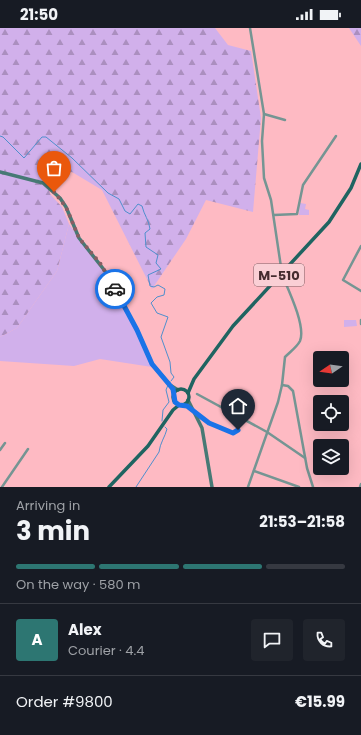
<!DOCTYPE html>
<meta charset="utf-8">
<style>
:root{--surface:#171b24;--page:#20242c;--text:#f1f3f6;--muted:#9ea1a6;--line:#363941;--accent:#2d7672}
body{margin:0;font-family:Poppins,sans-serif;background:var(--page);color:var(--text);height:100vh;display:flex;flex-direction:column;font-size:15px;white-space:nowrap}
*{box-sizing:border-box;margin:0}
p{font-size:13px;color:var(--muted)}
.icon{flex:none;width:22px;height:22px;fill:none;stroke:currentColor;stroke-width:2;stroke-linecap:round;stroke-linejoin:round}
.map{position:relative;height:459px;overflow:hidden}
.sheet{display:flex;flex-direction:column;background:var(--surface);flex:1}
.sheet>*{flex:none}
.needle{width:26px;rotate:257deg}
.buttons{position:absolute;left:313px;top:323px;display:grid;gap:8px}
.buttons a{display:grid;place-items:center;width:36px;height:36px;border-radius:4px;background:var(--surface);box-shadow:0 4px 16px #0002;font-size:20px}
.pin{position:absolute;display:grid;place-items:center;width:34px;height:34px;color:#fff;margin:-41px -17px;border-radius:50% 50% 50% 0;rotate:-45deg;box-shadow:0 0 4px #0007}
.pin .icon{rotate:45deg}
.courier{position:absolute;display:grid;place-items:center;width:40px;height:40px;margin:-20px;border:3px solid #1a73e8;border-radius:50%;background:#fff;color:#222;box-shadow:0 1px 5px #0007}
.overview em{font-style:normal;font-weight:700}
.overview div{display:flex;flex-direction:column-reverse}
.overview{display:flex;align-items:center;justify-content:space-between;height:68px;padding:0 16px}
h1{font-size:26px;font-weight:700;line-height:30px}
.bar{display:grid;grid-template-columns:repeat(4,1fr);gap:6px 4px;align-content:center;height:48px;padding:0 16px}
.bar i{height:5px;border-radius:3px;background:var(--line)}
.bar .current{background:var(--accent)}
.bar p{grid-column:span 4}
.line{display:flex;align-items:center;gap:10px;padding:0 16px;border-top:1px solid var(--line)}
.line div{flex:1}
.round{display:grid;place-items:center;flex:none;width:42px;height:42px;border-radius:4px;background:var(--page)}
.status{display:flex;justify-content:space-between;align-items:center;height:28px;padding:0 20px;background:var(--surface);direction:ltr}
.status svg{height:11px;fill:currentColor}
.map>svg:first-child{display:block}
</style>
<div class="status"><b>21:50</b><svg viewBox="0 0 49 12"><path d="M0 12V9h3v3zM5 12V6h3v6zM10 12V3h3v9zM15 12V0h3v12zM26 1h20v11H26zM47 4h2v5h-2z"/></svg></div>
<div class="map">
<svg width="361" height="459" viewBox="0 0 361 459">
<defs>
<pattern id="forest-firs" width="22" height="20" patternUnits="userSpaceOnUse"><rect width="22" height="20" fill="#d1b0eb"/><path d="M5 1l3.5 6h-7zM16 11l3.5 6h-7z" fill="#ab8fbf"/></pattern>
</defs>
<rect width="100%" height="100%" fill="#febac3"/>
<g fill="#d1b0eb">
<path d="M300,175L306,176L305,181L309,182V187H299Z"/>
<path d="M69,196L103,243L136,304L152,339L100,331L74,338L0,333V309L17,300L57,243Z"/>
<path d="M344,292H356L357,298L344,299Z"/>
</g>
<g fill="url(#forest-firs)">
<path d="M0,0H215L228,17L251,23L261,90L253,184L206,172L186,211L152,261L102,162L72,144L46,149L50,166L62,179L69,196L57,243L17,300L0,309Z"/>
<path d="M349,0H361V18Z"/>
</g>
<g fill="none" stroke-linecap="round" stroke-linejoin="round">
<g stroke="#4f8fcd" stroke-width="1">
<path d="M0,108L3,109L24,130L42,109H46L72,130L108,165L119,171L125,183L130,186L138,176L142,178C144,187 149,192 150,201L145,205L146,219L158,227L156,235L161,241L148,247L150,258L154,259L158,257L165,261L164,267L157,269L151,275L157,285L168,289L161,309L170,334L171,345L174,349L171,353"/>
<path d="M162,393L163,382L169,374L166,362L168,357"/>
<path d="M136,459L159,424C160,415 165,409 167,401L165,399"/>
</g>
<g stroke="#759593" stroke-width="2.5">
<path d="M250,0L264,86L262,113L264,150L271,172L281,239"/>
<path d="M264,86L285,92"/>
<path d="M274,187L297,186L303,157L336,108"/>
<path d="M361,218L343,252L361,263"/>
<path d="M361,292V296"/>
<path d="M282,357L288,358L293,363L307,440L313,459"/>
<path d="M197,366L267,404L305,430"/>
<path d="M196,387L209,395L233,405L238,402L239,390"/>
<path d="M0,422L5,415"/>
<path d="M254,443L299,459"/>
<path d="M2,459L28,421"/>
<path d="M248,459L278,374L282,357L285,329C290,324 297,319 300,313C306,299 289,263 283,249"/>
<path d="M360,459L361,456"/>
</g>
<g stroke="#477975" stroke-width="3.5">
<path d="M0,144L43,155L60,170L66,179L79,210L105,243L137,302L152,336L170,357L178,362"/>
<path d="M171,358L174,365"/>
<path d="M188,372L202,400L212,459"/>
</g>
<g stroke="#1f6461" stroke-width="3.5">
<circle cx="181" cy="369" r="8"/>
<path d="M188,365L194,351L233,298L329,194L351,160L361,136"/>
<path d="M109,459L148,418L173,382L179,377"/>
</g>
</g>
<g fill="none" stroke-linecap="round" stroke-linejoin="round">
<path stroke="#865e63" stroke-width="4" stroke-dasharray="0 7.2" d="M54,164L66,179L79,210L100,235L115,261"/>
<path stroke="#1a73e8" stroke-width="5" d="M115,261L137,302L152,336L173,361L175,374L179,377L187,378L209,395L233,405L238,402"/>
</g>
<g text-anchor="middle" stroke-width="4" stroke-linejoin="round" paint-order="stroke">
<rect fill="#facfd5" stroke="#7c5d62" stroke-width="1" x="254" y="236" width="50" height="22" rx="3"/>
<g font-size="13" font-weight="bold" fill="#462c30">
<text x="279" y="252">M-510</text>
</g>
</g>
</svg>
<div class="buttons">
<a><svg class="needle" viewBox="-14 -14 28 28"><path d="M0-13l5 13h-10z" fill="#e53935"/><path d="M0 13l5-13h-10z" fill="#9ea1a6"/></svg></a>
<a><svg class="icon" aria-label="locate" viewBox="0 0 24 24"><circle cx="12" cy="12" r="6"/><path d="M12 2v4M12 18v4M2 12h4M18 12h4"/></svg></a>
<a><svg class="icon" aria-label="layers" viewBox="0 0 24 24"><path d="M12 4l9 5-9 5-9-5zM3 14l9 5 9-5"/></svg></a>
</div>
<div class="pin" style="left:54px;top:164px;background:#ea580c"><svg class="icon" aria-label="bag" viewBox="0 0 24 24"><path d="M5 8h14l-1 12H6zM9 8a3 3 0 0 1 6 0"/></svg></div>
<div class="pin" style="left:238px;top:402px;background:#1f2937"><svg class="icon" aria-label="home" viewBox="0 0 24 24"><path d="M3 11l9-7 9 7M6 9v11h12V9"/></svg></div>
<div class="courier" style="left:115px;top:261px"><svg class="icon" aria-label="car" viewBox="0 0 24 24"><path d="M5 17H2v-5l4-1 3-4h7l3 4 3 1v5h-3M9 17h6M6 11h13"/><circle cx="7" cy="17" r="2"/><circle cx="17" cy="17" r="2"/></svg></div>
</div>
<section class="sheet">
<div class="overview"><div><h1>3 min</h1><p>Arriving in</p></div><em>21:53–21:58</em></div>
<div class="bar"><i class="current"></i><i class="current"></i><i class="current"></i><i></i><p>On the way · 580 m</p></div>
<div class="line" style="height:72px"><b class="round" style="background:var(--accent);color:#fff">A</b><div><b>Alex</b><p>Courier · 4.4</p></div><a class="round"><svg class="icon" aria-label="chat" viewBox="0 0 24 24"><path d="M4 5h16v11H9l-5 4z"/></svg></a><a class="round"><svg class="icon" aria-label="phone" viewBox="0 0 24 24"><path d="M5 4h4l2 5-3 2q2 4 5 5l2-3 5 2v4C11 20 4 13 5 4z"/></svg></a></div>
<div class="line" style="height:52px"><div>Order #9800</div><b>€15.99</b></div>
</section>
